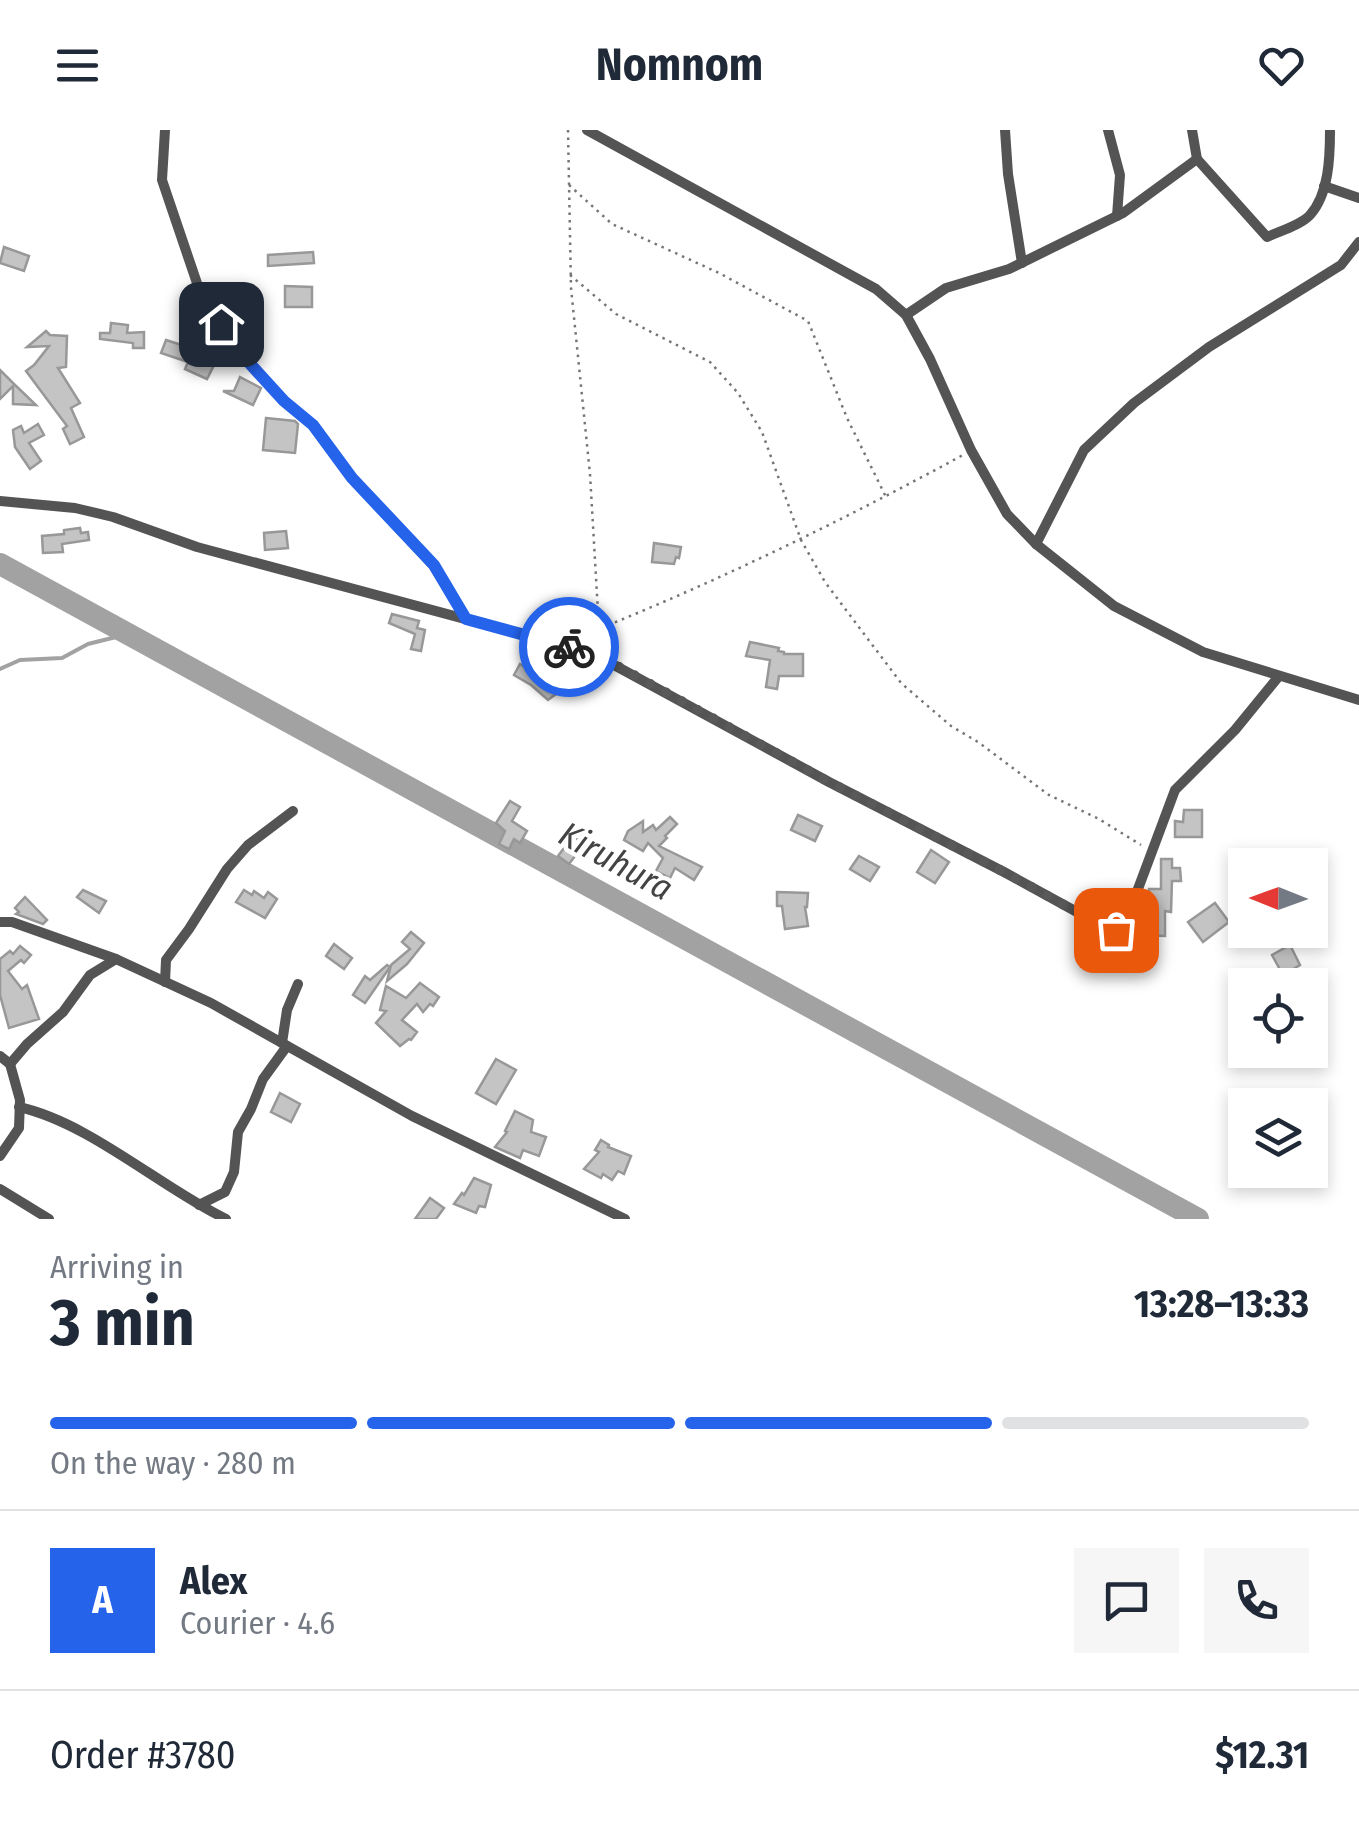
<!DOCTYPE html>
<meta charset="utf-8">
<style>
:root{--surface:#fff;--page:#f6f6f7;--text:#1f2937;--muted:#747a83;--line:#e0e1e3;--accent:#2563eb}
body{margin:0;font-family:"Fira Sans Condensed",sans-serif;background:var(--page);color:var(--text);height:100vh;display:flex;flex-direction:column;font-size:38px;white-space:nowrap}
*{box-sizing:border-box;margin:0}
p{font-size:32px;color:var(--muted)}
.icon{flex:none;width:55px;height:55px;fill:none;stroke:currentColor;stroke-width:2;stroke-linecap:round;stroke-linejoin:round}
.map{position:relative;height:1089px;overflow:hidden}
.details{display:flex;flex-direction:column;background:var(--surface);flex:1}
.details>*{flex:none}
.needle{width:65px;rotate:271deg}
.fabs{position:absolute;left:1228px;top:718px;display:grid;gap:20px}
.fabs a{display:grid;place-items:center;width:100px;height:100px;border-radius:0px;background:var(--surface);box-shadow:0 5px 15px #0003;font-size:50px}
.pin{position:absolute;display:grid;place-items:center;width:85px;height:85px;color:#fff;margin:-42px;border-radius:20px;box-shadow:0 5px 15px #0006}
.courier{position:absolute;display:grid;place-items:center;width:100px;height:100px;margin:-50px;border:8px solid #2563eb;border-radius:50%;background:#fff;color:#222;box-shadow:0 2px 12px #0007}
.headline em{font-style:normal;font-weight:700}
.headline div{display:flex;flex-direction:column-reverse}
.headline{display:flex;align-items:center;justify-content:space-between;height:170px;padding:0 50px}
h1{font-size:65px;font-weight:700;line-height:75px}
.bar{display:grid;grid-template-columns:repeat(4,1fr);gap:15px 10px;align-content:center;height:120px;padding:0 50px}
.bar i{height:12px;border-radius:8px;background:var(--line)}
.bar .on{background:var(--accent)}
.bar p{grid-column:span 4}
.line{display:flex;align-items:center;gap:25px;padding:0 50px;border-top:2px solid var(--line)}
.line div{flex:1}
.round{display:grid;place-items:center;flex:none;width:105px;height:105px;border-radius:0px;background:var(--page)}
header{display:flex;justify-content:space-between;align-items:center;height:130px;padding:0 50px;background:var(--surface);font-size:45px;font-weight:700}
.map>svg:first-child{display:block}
</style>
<header><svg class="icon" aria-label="menu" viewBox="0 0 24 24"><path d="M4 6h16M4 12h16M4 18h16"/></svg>Nomnom<svg class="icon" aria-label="heart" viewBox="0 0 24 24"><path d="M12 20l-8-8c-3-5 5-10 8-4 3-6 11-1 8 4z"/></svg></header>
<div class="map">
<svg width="1359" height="1089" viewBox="0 0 1359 1089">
<rect width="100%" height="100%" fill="#fff"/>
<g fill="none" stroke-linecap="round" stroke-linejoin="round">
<path stroke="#a2a2a2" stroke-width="4" d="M0,539L20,530L62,528L88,514L128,504"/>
<path stroke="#a2a2a2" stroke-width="22" d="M0,434L1198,1089"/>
</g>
<g fill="#c4c4c4" stroke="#989898" stroke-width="2.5">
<path d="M4,117L29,126L24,141L0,133Z"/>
<path d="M313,122L314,133L268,136V125Z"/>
<path d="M285,156L312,157V177H285Z"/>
<path d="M111,193L128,195L127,203L144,202V218H133V213L100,209V203H110Z"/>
<path d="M46,201L50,205L67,206L66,237L58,238L80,273L71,278L84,307L70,314L63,299L67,296L26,241L34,235L49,216L27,217Z"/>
<path d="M166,210L194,219L195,217L218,227L207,249L185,239L188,232L161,223Z"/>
<path d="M0,240L14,254L36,275L13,274V256L0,269Z"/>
<path d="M240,247L261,258L253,275L223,261H234Z"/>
<path d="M266,288L295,291L298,294L295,323L263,320Z"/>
<path d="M38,294L44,305L29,313L41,331L30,339L15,317L13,300L21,296L24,303Z"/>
<path d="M80,398L81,403L88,402L89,410L62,414L63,422L43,423L42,406L64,404V400Z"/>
<path d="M286,401L288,418L265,420L264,403Z"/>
<path d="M654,413L681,417L679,428L676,427L674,434L652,432Z"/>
<path d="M392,484L419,491L417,498L425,500L421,521L411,519L415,504L389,493Z"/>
<path d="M750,512L779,518L778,521L784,522V524H803V546H779L777,559L766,557L770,530L746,526Z"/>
<path d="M520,534L537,545L556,564L548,570L531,555L514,545Z"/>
<path d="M510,671L520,677L512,691L527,701L520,713L514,709L509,719L499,714L505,701L496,693Z"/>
<path d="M1184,680H1202V707H1175V691L1183,692Z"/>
<path d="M798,685L822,696L815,711L791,700Z"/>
<path d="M670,687L677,694L665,706L667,708L659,716L702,737L694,750L675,738L670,748L656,741L663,728L648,713L643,721L624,710L628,701L643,691V702L653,695L656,700Z"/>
<path d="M573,706L584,714L569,734L558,726Z"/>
<path d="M931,720L949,732L935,753L917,742Z"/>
<path d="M859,726L879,737L870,751L850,739Z"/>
<path d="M1161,729H1172V738H1180L1181,751H1172L1171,782L1165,781V806L1139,805L1140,788H1148L1149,759H1161Z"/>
<path d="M83,760L106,771L99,783L77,767Z"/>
<path d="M244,760L252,765L254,761L264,768L268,762L277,769L265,788L236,772Z"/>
<path d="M777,762L808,763L807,777H805L808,796L785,799L782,776H777Z"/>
<path d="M25,767L47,790L43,794L16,784L19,782L15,778Z"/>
<path d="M1215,773L1229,792L1203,812L1188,792Z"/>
<path d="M411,802L424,813L407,834L387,851L391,835L410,819L402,812Z"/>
<path d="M334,814L352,828L344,839L326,826Z"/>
<path d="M1290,815L1300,835L1283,845L1272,825Z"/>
<path d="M20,816L31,825L24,833L21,830L8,841L22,859L27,855L39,889L9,898L0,865V829L10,821L13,824Z"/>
<path d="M387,835L390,837L365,873L353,865L365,846L370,850Z"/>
<path d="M420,853L439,867L433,876L430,874L423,882L417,874L402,890L417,902L411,910L409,909L400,916L376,893L386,881L380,880L386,856L406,868Z"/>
<path d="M496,929L516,940L496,974L476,963Z"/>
<path d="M280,963L300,974L291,992L271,982Z"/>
<path d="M515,981L533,990L531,1002L546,1007L539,1026L523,1020L520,1028L495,1017L507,1002L505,1001Z"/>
<path d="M601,1010L609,1015L608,1017L631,1026L624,1044L618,1041L612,1050L603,1044L601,1048L584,1039L599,1022L595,1020Z"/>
<path d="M474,1048L491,1055L485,1077L479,1076L476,1083L454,1074L462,1063L464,1065Z"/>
<path d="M430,1068L444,1078L436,1089H415Z"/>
</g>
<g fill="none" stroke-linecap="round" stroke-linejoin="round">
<g stroke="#767676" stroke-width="2.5" stroke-dasharray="2.5 5" stroke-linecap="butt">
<path d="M568,0L571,158L590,344L599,499L595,512"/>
<path d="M569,55L612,94L719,143L808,191L847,288L886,367"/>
<path d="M570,145L616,184L710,232L738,263L762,302L801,410L825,452L901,553L951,596L978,612L1049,665L1099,689L1141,715"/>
<path d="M601,498C725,448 845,389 963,325"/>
</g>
<g stroke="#545454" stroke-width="10">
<path d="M165,0L162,50L201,165L241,224L284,271L313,295L352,348L433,435L466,489"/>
<path d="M587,0L876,159L906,185L930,229L971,320L1007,384L1036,414L1114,476L1203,522L1359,570"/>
<path d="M1005,0L1008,44L1022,133"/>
<path d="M1108,0L1120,45L1117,86"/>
<path d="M1192,0L1197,29"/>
<path d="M1324,56L1359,68"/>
<path d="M906,185L946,158L1009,139L1123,83L1197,29L1267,107C1280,101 1301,95 1310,85C1329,64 1330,27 1330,0"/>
<path d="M0,371L75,378L113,387L197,417L592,523L829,652L1004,742L1108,799L1116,800L1126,791L1175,660L1235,600L1279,546"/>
<path d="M1036,414L1084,320L1134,273L1209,217L1341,135L1359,112"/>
<path d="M0,792H12L116,829L211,873L412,986L625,1089"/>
<path d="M165,852L166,830L189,799L227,739L248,715L293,681"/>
<path d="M282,913L287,880L298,854"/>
<path d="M0,926L10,934L27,914L63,882L90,845L116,829"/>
<path d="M19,977C90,993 160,1057 226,1089"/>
<path d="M0,1026L19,998L20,970L10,934"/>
<path d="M0,1059L49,1089"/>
<path d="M199,1075L225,1062L234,1042L238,1002L251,979L263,949L287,916"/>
</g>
</g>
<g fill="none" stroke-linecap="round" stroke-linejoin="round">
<path stroke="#595959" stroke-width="10" stroke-dasharray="0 18" d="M569,517L592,522L829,652L1004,742L1108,799L1116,800"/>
<path stroke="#2563eb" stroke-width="12" d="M221,194L241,224L284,271L313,295L352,348L434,435L466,489L569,517"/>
</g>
<g text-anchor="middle" stroke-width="9" stroke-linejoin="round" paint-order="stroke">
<g font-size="35" font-style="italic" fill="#434343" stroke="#fff">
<text transform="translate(616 731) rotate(29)" y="12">Kiruhura</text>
</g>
</g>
</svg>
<div class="fabs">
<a><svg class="needle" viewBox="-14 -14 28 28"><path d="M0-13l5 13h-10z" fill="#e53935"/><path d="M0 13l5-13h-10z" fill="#747a83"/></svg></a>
<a><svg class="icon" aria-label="locate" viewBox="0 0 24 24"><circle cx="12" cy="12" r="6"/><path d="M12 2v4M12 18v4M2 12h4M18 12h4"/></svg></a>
<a><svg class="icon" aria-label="layers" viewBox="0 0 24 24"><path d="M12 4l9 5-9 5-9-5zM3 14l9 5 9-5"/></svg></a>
</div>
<div class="pin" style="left:1116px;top:800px;background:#ea580c"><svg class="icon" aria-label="bag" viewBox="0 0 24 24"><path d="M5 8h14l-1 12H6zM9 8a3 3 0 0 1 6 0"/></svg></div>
<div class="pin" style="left:221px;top:194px;background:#1f2937"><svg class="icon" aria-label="home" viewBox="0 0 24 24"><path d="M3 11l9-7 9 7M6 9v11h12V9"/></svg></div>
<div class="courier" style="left:569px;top:517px"><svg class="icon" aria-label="bike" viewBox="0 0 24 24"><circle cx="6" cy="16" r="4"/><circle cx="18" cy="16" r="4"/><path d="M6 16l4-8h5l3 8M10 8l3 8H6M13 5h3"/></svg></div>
</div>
<section class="details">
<div class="headline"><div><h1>3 min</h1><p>Arriving in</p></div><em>13:28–13:33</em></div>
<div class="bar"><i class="on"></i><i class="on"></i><i class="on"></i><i></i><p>On the way · 280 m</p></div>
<div class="line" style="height:180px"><b class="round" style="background:var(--accent);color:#fff">A</b><div><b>Alex</b><p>Courier · 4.6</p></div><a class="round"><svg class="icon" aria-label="chat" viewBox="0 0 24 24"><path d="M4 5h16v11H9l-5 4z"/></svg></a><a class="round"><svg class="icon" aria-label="phone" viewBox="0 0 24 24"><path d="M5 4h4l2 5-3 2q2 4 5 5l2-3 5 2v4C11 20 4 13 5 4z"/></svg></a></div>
<div class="line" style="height:130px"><div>Order #3780</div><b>$12.31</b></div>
</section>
